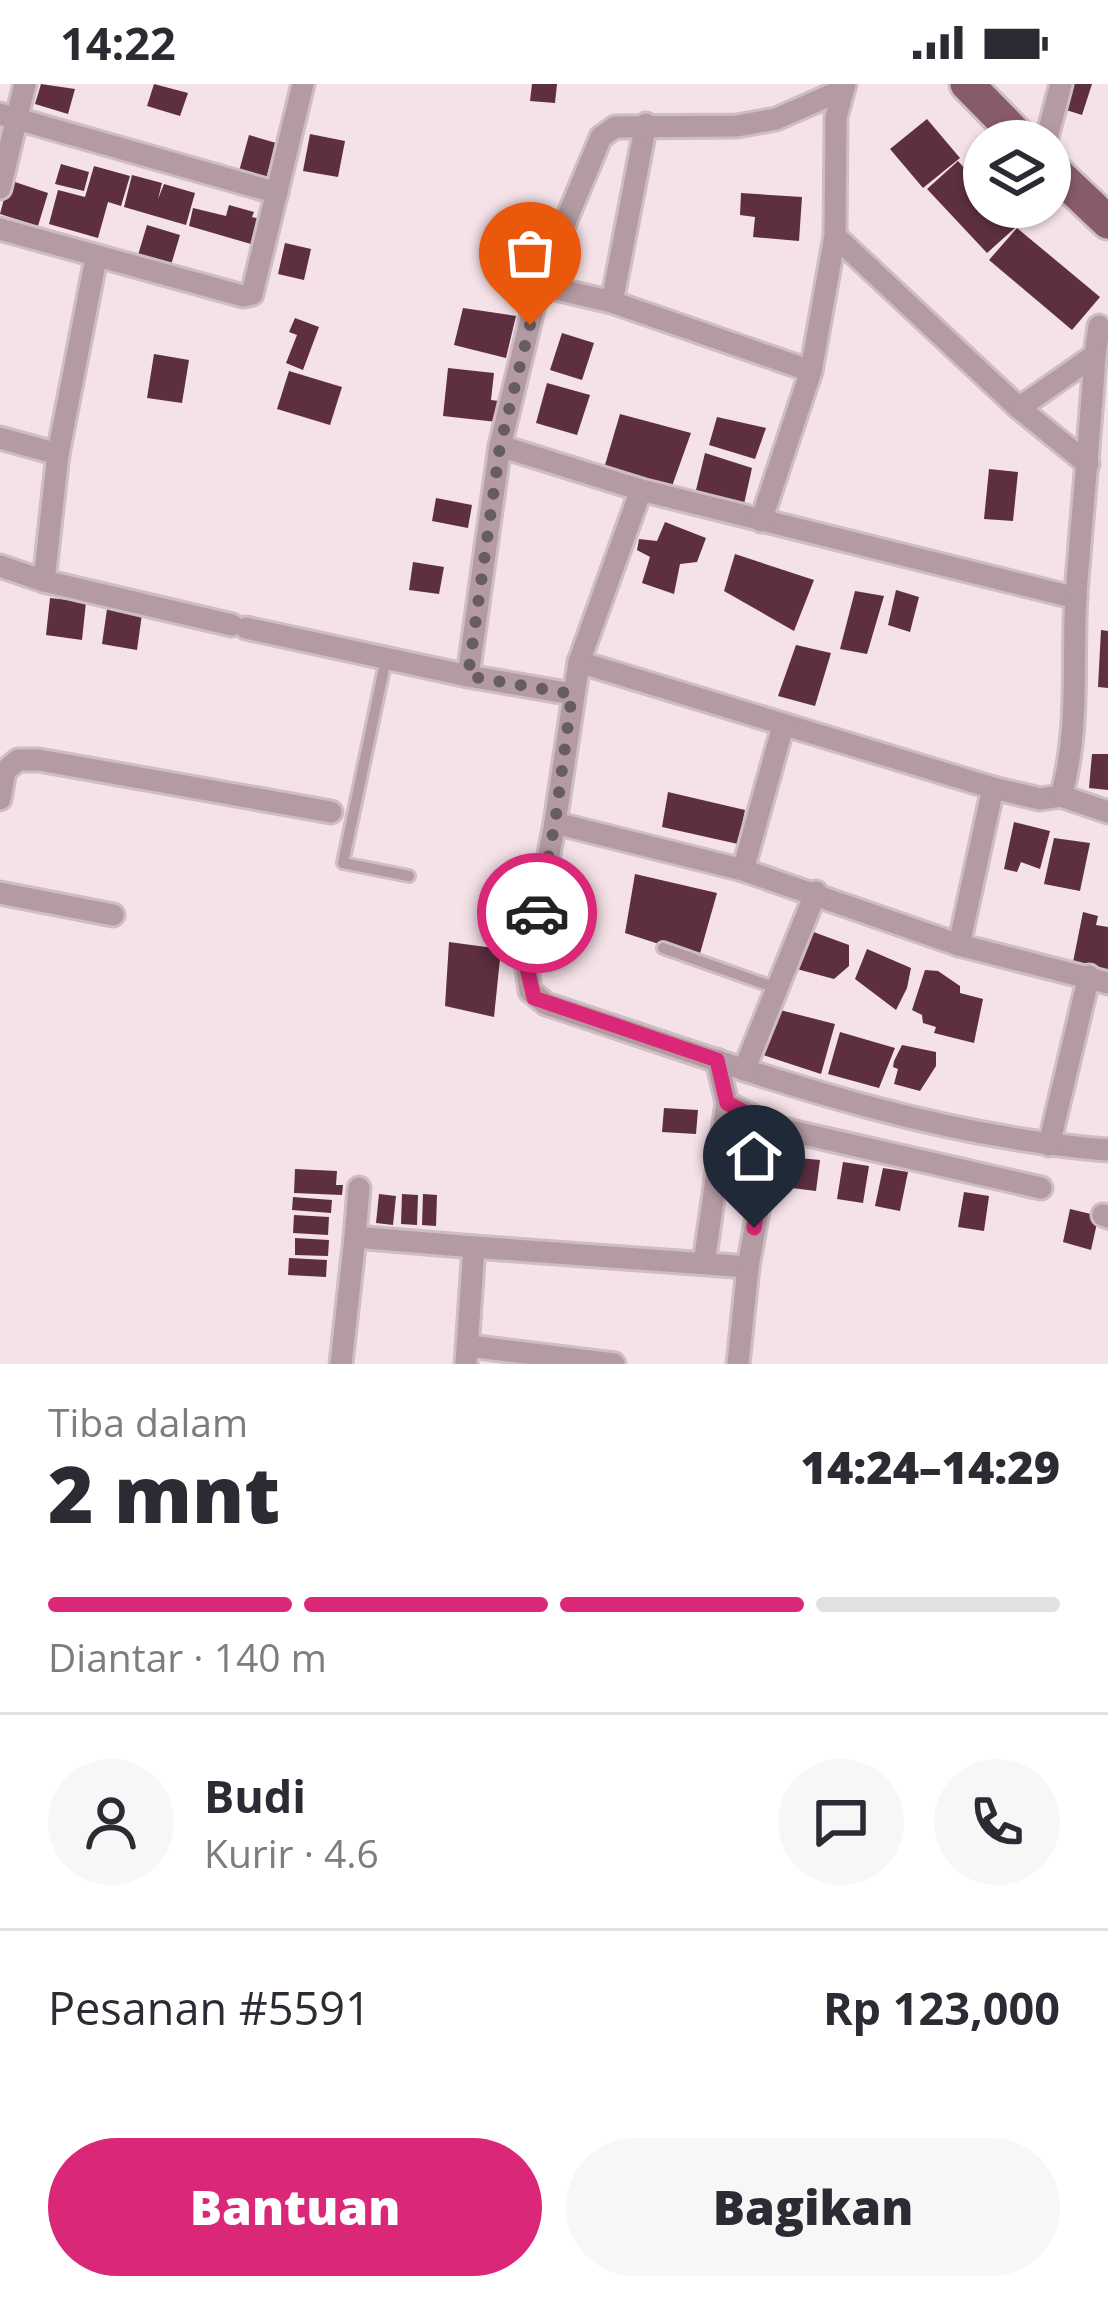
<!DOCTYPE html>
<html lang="id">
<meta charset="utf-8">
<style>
:root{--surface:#fff;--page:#f7f7f7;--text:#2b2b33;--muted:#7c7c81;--line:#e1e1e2;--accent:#db2777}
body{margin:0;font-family:"Open Sans",sans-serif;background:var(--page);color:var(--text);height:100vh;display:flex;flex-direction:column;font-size:45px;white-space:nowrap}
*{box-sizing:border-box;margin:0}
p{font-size:39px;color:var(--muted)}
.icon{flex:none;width:66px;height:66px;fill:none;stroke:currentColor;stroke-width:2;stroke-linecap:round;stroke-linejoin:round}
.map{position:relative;height:1280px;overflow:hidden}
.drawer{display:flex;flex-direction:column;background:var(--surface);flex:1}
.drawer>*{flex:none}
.tools{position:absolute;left:963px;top:36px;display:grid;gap:24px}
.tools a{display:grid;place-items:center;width:108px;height:108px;border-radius:50%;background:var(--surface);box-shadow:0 3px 9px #0004;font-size:60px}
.pin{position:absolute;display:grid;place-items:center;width:102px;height:102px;color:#fff;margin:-123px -51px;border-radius:50% 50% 50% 0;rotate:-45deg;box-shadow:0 0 12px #0007}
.pin .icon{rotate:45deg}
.courier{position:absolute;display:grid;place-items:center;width:120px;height:120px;margin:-60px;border:9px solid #db2777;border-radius:50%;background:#fff;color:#222;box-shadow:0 3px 15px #0007}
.overview em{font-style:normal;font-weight:800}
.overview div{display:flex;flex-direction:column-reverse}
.overview{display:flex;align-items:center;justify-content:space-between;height:204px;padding:0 48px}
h1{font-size:78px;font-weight:800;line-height:90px}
.bar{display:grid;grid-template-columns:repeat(4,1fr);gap:18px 12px;align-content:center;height:144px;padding:0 48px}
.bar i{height:15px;border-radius:9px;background:var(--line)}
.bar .selected{background:var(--accent)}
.bar p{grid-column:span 4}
.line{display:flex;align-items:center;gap:30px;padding:0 48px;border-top:3px solid var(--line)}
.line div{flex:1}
.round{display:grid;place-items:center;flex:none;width:126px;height:126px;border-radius:63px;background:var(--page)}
.button{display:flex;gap:24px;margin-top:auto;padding:24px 48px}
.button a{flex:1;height:138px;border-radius:72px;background:var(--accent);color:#fff;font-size:48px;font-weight:800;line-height:138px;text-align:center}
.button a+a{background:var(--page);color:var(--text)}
.status{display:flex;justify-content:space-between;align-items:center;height:84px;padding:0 60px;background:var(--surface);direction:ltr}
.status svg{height:33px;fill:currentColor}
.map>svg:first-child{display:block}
</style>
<div class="status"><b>14:22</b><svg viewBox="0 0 49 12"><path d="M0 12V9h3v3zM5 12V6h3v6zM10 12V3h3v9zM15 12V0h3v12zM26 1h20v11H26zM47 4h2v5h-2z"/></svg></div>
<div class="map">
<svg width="1108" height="1280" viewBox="0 0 1108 1280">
<rect width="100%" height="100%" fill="#f5e2e8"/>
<g fill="#5d2f41">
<path d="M41,0L75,5L68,30L35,20Z"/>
<path d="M154,0L188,9L180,32L147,22Z"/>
<path d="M532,0H557L555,19L530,17Z"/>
<path d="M1071,0H1092L1082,31L1063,25Z"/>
<path d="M927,35L960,74L923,104L890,65Z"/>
<path d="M310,50L345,57L338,93L303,87Z"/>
<path d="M249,51L276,59L265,99L238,91Z"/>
<path d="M958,77L984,106V123H1000L1017,142L987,169L927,105Z"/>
<path d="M61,80L89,88L84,107L55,100Z"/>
<path d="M94,82L130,92L121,122L108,118L98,154L49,140L58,106L85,113Z"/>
<path d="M132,91L162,99L158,115L164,100L195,109L186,141L124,123Z"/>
<path d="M9,96L48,109L38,142L0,130Z"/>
<path d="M741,109L802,113L799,157L753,153L755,133L740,131Z"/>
<path d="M229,121L254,128L252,133L265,136L258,162L189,142L193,124L226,132Z"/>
<path d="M505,135L537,144L528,176L496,167Z"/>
<path d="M147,141L180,151L171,181L138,171Z"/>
<path d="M1017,144L1100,213L1072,246L989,176Z"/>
<path d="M285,159L311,165L304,196L278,190Z"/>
<path d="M463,224L516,232L506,274L454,261Z"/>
<path d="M295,234L319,243L303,286L286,279L297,251L289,248Z"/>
<path d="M562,249L594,259L582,296L550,286Z"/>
<path d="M154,270L189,276L182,319L147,314Z"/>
<path d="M448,284L494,289L491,316L499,317L497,338L443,332Z"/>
<path d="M289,287L342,303L330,341L277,325Z"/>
<path d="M547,299L590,311L577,351L536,339Z"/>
<path d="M620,330L691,349L671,405L605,381Z"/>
<path d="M717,333L766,344L755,375L709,361Z"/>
<path d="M705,369L752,384L744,420L696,406Z"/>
<path d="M989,385L1018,388L1013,437L984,435Z"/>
<path d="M436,414L472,421L468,444L432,437Z"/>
<path d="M665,438L706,454L697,478L680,480L674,510L642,499L650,473L637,466L639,455L657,457Z"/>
<path d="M735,470L814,496L794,547L724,507Z"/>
<path d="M413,478L444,483L439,510L409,506Z"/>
<path d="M896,506L919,513L910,548L888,541Z"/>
<path d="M855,507L884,512L867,570L840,565Z"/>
<path d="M50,514L86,518L82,556L46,551Z"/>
<path d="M107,525L142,530L137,566L102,560Z"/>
<path d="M1101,546L1108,547V604L1098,603Z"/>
<path d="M796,561L831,569L815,622L778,612Z"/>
<path d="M1092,670H1108V706L1089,704Z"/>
<path d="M668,708L745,726L738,760L662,743Z"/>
<path d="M1014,738L1050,747L1040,785L1021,778L1017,788L1004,785Z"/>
<path d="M1054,754L1090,759L1080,807L1044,800Z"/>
<path d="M635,790L717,809L699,873L625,849Z"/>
<path d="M1083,828L1098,832L1096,841L1108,843V886L1073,878Z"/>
<path d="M808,846L849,861V882L834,895L793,884Z"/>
<path d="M449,858L501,865L494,933L445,922Z"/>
<path d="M867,865L911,884L907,904L896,926L855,895Z"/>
<path d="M925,886L938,887L960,902V909L983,915L974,959L934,949L936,943L923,939L922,931L912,926Z"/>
<path d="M780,926L835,940L821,990L763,971Z"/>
<path d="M840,948L895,964L879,1004L828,990Z"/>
<path d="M902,961L936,968V982L920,1007L894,1000L898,985L893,983L894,977Z"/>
<path d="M664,1024L698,1026L696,1050L662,1048Z"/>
<path d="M778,1072L820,1076L816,1107L775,1102Z"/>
<path d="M843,1078L869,1082L863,1119L837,1115Z"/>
<path d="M883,1084L908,1088L900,1127L875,1122Z"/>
<path d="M295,1085L337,1087L336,1101H343L342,1111L294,1109Z"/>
<path d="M964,1108L989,1112L984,1147L958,1143Z"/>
<path d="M379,1110L396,1112L393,1141L376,1139Z"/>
<path d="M402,1110L418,1111L417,1141L401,1140Z"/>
<path d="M423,1110L437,1111L436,1142L422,1141Z"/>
<path d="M293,1113L332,1116L331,1129L292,1126Z"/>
<path d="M1070,1125L1095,1131L1093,1138L1097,1139L1091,1166L1063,1158Z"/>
<path d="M294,1131L329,1133L328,1151L293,1149Z"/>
<path d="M295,1154L329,1156L328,1172L295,1171Z"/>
<path d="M289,1174L327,1176L326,1193L288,1191Z"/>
</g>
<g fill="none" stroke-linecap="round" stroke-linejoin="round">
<g stroke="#cebdc2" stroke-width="16">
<g id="lane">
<path d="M386,575L343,779L409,792"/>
<path d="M663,864L776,904"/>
</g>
</g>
<g stroke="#cebdc2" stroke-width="27">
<g id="street">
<path d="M845,0L836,33L835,152L1019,324"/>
<path d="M0,30L277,109"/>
<path d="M1046,57L1061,0"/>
<path d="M0,104L25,0"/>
<path d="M0,145L243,212L252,210L303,0"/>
<path d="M539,201L500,362L641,406L1076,514"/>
<path d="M612,218L646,40"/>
<path d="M811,287L835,152"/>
<path d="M0,354L58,370"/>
<path d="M1088,380L1019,324L1095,271L1099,242"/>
<path d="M761,437L811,287L612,218L539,201L601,53L615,43L737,42L776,35L840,7"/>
<path d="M0,482L44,497L232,541"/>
<path d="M44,497L58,370L96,174"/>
<path d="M246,544L468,592L572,610"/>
<path d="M579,578L993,704L1040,715L1061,712C1080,647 1072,577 1076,510C1082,430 1090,350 1095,271"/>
<path d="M468,592L500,362"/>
<path d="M1061,712L1108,728"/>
<path d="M0,715L5,687L18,676H39L331,728"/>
<path d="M555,739L579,578L641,406"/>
<path d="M743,786L783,642"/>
<path d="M0,809L113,831"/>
<path d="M959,861L993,704"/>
<path d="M1108,899L959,861L743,786L555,739L527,884L530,907L546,920C730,980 913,1051 1108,1066"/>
<path d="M717,976L727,1019L773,1043L1041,1104"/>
<path d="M744,986L816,808"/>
<path d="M1049,1061L1089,892"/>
<path d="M1103,1131L1108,1133"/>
<path d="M355,1153L359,1104"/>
<path d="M474,1163L748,1183"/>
<path d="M704,1179L727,1019"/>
<path d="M469,1262L614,1280"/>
<path d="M341,1280L355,1153L474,1163L466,1280"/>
<path d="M738,1280L748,1183L773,1043"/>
</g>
</g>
<g stroke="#cebdc2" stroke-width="39">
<g id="primary">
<path d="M967,0L1023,57"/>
<path d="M1050,83L1108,138"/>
</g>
</g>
<use href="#lane" stroke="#b49ba3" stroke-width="10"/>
<use href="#street" stroke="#b49ba3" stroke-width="21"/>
<use href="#primary" stroke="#875b6a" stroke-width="33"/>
</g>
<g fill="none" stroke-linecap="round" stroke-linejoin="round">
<path stroke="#675d60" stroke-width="12" stroke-dasharray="0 21.6" d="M530,241L500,362L468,592L572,610L555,739L537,829"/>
<path stroke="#db2777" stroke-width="15" d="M537,829L527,884L534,914L717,976L727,1019L773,1043L754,1144"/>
</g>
</svg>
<div class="tools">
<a><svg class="icon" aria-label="layers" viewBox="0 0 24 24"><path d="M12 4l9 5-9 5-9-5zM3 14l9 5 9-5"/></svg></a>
</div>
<div class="pin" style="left:530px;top:241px;background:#ea580c"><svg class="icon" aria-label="bag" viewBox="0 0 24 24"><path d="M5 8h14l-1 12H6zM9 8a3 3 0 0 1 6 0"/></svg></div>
<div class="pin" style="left:754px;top:1144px;background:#1f2937"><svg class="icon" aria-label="home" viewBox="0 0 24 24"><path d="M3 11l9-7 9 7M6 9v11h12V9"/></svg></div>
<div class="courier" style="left:537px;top:829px"><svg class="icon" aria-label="car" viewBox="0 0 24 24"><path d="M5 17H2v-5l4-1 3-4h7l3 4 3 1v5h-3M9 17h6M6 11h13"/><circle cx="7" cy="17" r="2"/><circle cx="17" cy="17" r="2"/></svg></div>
</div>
<section class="drawer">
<div class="overview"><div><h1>2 mnt</h1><p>Tiba dalam</p></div><em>14:24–14:29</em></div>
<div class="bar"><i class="selected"></i><i class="selected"></i><i class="selected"></i><i></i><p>Diantar · 140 m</p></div>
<div class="line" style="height:216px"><a class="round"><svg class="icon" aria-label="person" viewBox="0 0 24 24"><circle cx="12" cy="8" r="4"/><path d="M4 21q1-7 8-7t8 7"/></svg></a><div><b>Budi</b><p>Kurir · 4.6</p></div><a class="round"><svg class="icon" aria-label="chat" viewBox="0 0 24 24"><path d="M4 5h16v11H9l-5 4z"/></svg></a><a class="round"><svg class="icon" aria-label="phone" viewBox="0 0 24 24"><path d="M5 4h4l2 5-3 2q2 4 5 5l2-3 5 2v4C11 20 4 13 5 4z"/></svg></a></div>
<div class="line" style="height:156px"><div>Pesanan #5591</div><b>Rp 123,000</b></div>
<div class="button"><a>Bantuan</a><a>Bagikan</a></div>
</section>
